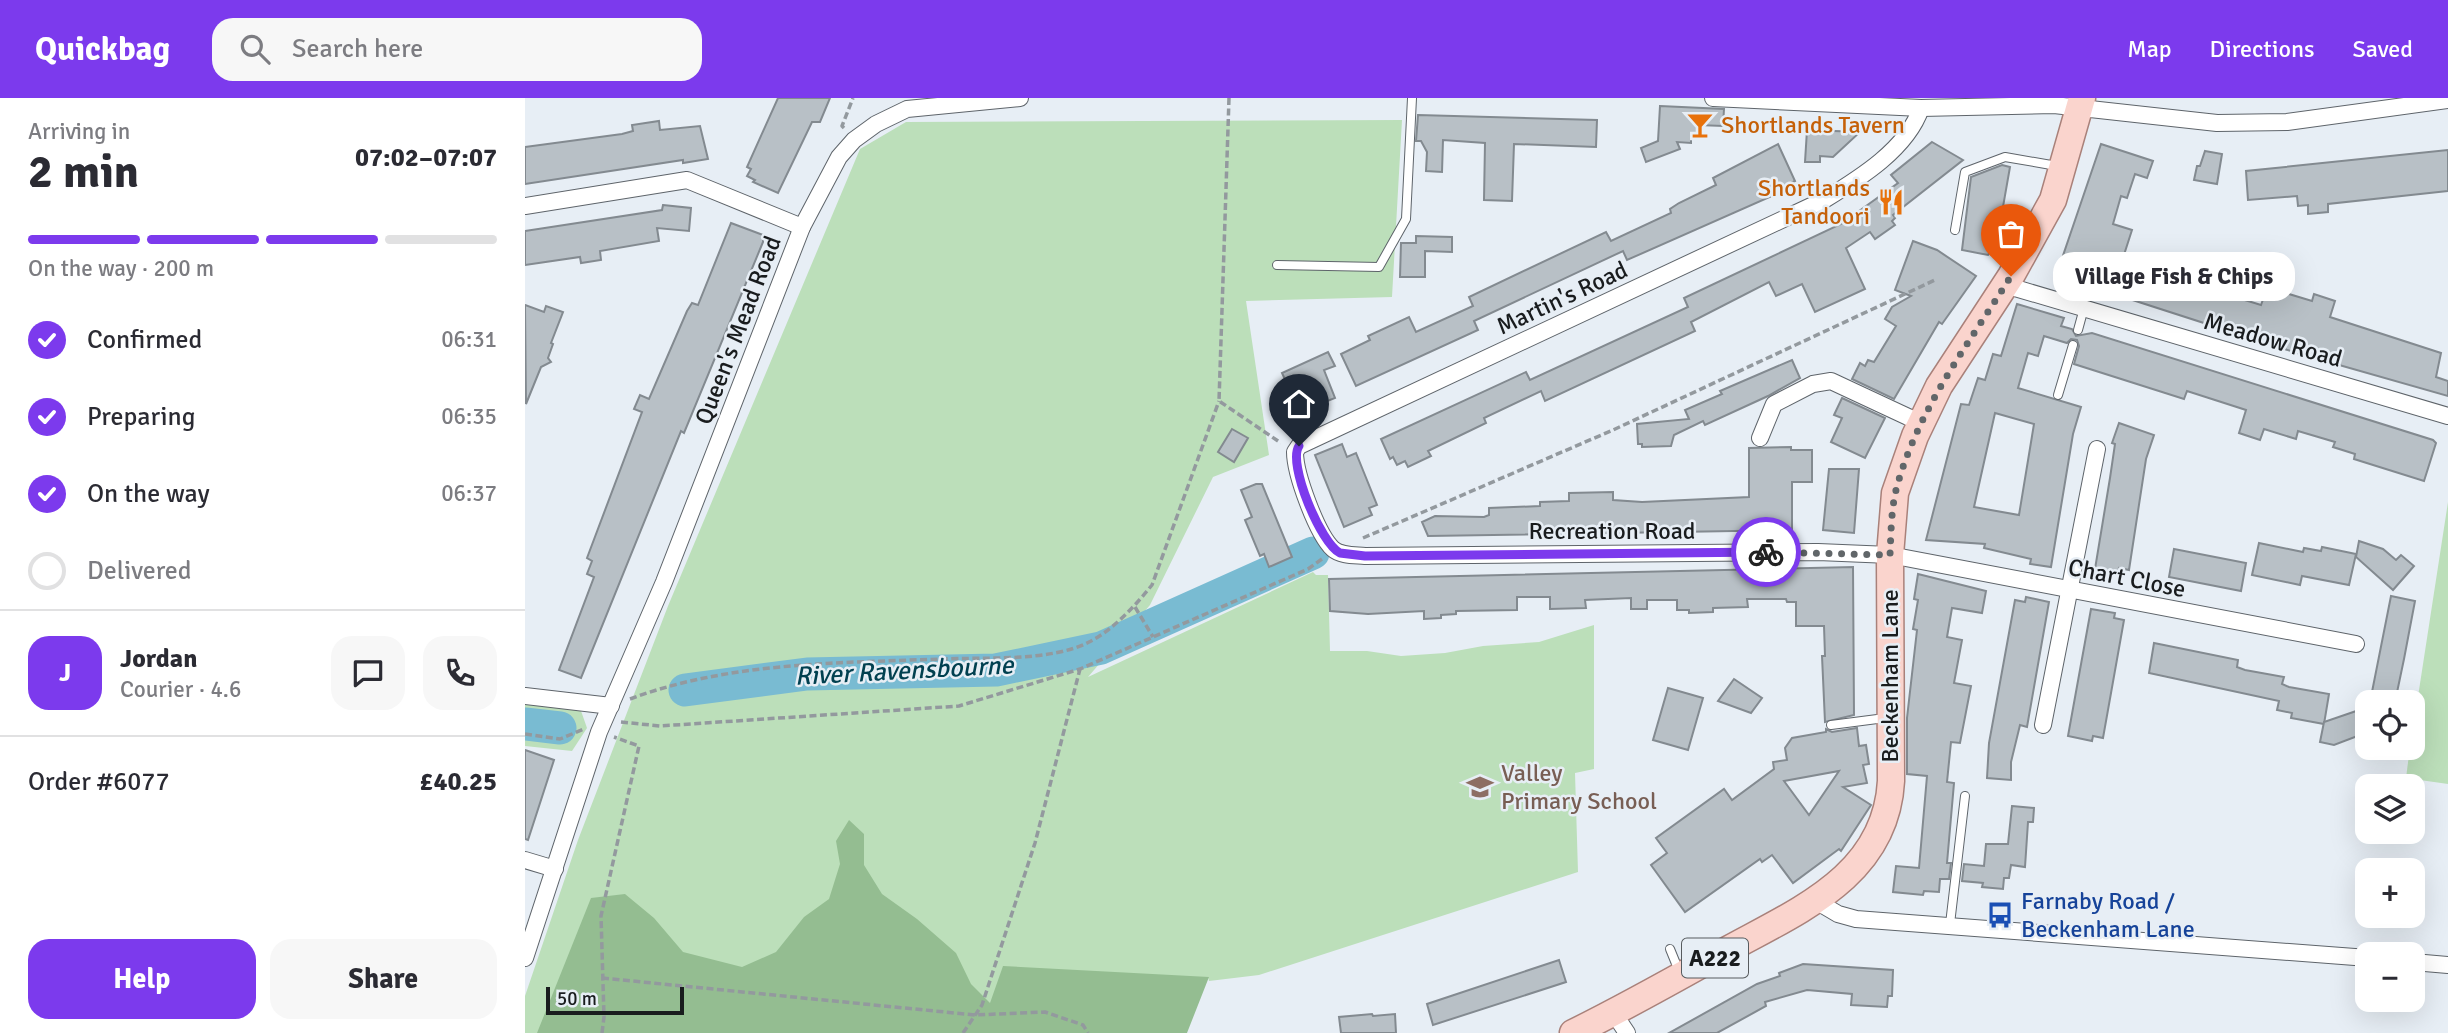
<!DOCTYPE html>
<meta charset="utf-8">
<style>
:root{--surface:#fff;--page:#f7f7f7;--text:#2b2b33;--muted:#7c7c81;--line:#e1e1e2;--accent:#7c3aed}
body{margin:0;font-family:Signika,sans-serif;background:var(--page);color:var(--text);height:100vh;display:flex;flex-direction:column;font-size:26px;white-space:nowrap}
*{box-sizing:border-box;margin:0}
p{font-size:23px;color:var(--muted)}
.icon{flex:none;width:38px;height:38px;fill:none;stroke:currentColor;stroke-width:2;stroke-linecap:round;stroke-linejoin:round}
.map{position:relative;flex:1;overflow:hidden}
.panel{display:flex;flex-direction:column;background:var(--surface);width:525px}
.panel>*{flex:none}
.fabs{position:absolute;left:1830px;top:592px;display:grid;gap:14px}
.fabs a{display:grid;place-items:center;width:70px;height:70px;border-radius:14px;background:var(--surface);box-shadow:0 7px 28px #0002;font-size:35px}
.scale{position:absolute;left:21px;bottom:18px;width:138px;box-sizing:border-box;padding-left:7px;border:4px solid #191c1e;border-top:0;font-size:19px;line-height:24px;white-space:nowrap;color:#191c1e;-webkit-text-stroke:5px #e7eef5;paint-order:stroke}
.pin{position:absolute;display:grid;place-items:center;width:60px;height:60px;color:#fff;margin:-72px -30px;border-radius:50% 50% 50% 0;rotate:-45deg;box-shadow:0 0 7px #0007}
.pin .icon{rotate:45deg}
.courier{position:absolute;display:grid;place-items:center;width:70px;height:70px;margin:-35px;border:5px solid #7c3aed;border-radius:50%;background:#fff;color:#222;box-shadow:0 2px 9px #0007}
.bubble{position:absolute;height:49px;border-radius:21px;background:var(--surface);box-shadow:0 7px 28px #0002;font-size:23px;font-weight:700;line-height:49px;text-align:center}
.overview em{font-style:normal;font-weight:700}
.overview div{display:flex;flex-direction:column-reverse}
.overview{display:flex;align-items:center;justify-content:space-between;height:119px;padding:0 28px}
h1{font-size:46px;font-weight:700;line-height:52px}
.bar{display:grid;grid-template-columns:repeat(4,1fr);gap:10px 7px;align-content:center;height:84px;padding:0 28px}
.bar i{height:9px;border-radius:5px;background:var(--line)}
.bar .active{background:var(--accent)}
.bar p{grid-column:span 4}
.line{display:flex;align-items:center;gap:18px;padding:0 28px;border-top:2px solid var(--line)}
.line div{flex:1}
.round{display:grid;place-items:center;flex:none;width:74px;height:74px;border-radius:21px;background:var(--page)}
ol{padding:0 28px;list-style:none}
li{display:flex;align-items:center;gap:21px;height:77px}
li p{margin-inline-start:auto}
li .icon{padding:7px;border-radius:50%;background:var(--accent);color:#fff;stroke-width:4}
li:last-child{color:var(--muted)}
li i{width:38px;height:38px;border:4px solid var(--line);border-radius:50%}
.cta{display:flex;gap:14px;margin-top:auto;padding:14px 28px}
.cta a{flex:1;height:80px;border-radius:21px;background:var(--accent);color:#fff;font-size:28px;font-weight:700;line-height:80px;text-align:center}
.cta a+a{background:var(--page);color:var(--text)}
header{display:flex;align-items:center;gap:42px;box-sizing:border-box;height:98px;padding:0 35px;background:var(--accent);color:#fff}
header strong{font-size:33px}
nav{display:flex;gap:38px;margin-inline-start:auto;font-size:24px}
.search{width:490px;height:63px;background:var(--page);display:flex;align-items:center;gap:18px;box-sizing:border-box;padding:0 24px;border-radius:21px;color:var(--muted);font-size:26px}
main{display:flex;flex:1;min-height:0}
.map>svg:first-child{display:block}
</style>
<header>
<strong>Quickbag</strong>
<div class="search"><svg class="icon" aria-label="search" viewBox="0 0 24 24"><circle cx="10" cy="10" r="6"/><path d="M15 15l6 6"/></svg>Search here</div>
<nav><a>Map</a><a>Directions</a><a>Saved</a></nav>
</header>
<main>
<section class="panel">
<div class="overview"><div><h1>2 min</h1><p>Arriving in</p></div><em>07:02–07:07</em></div>
<div class="bar"><i class="active"></i><i class="active"></i><i class="active"></i><i></i><p>On the way · 200 m</p></div>
<ol>
<li><svg class="icon" aria-label="check" viewBox="0 0 24 24"><path d="M5 12l5 5 9-10"/></svg>Confirmed<p>06:31</p></li>
<li><svg class="icon" aria-label="check" viewBox="0 0 24 24"><path d="M5 12l5 5 9-10"/></svg>Preparing<p>06:35</p></li>
<li><svg class="icon" aria-label="check" viewBox="0 0 24 24"><path d="M5 12l5 5 9-10"/></svg>On the way<p>06:37</p></li>
<li><i></i>Delivered</li>
</ol>
<div class="line" style="height:126px"><b class="round" style="background:var(--accent);color:#fff">J</b><div><b>Jordan</b><p>Courier · 4.6</p></div><a class="round"><svg class="icon" aria-label="chat" viewBox="0 0 24 24"><path d="M4 5h16v11H9l-5 4z"/></svg></a><a class="round"><svg class="icon" aria-label="phone" viewBox="0 0 24 24"><path d="M5 4h4l2 5-3 2q2 4 5 5l2-3 5 2v4C11 20 4 13 5 4z"/></svg></a></div>
<div class="line" style="height:91px"><div>Order #6077</div><b>£40.25</b></div>
<div class="cta"><a>Help</a><a>Share</a></div>
</section>
<div class="map">
<svg width="1923" height="935" viewBox="0 0 1923 935">
<rect width="100%" height="100%" fill="#e7eef5"/>
<g fill="#bcdfba">
<path d="M877,22L867,199L721,203L744,357L688,379L625,507L563,579L788,474L791,477H803L805,553H842L876,558L920,555L958,548L1014,544L1069,527V671L1050,675L1053,774L734,877L684,883L683,879L558,935H0V898L53,742L143,508L335,51L381,24Z"/>
<path d="M1923,404V686L1881,680L1885,649H1888V631Z"/>
<path d="M0,604L55,610L62,630L47,653L0,648Z"/>
</g>
<path fill="#94bd91" d="M324,722L339,736V767L357,796L392,821L431,855L446,886L465,905L478,868L684,879L662,935H12L66,800L100,796L129,820L158,854L217,869L251,854L279,819L304,801L315,766L311,743Z"/>
<g fill="none" stroke-linecap="round" stroke-linejoin="round">
<g stroke="#79bbd2" stroke-width="33">
<path d="M160,592L282,576L471,572L576,550L788,455"/>
<path d="M0,626L35,630"/>
</g>
</g>
<g fill="#b8c0c6" stroke="#838a90" stroke-width="2" fill-rule="evenodd">
<path d="M253,0H305L295,24H287L253,95L228,84L230,82L222,78L226,71L222,69Z"/>
<path d="M1135,8L1199,11L1198,28L1173,27V37H1166V45L1152,44L1155,51L1121,64L1116,50L1133,43Z"/>
<path d="M893,17L1072,22L1071,49L989,46L987,103L959,102L960,45L918,42L917,74L901,73L902,54L896,43H891Z"/>
<path d="M134,23L135,32L175,28L183,61L158,65V62L0,86V49L97,36L108,33L107,27Z"/>
<path d="M1282,32L1335,34L1308,59L1295,58V64H1280Z"/>
<path d="M1407,44L1438,62L1368,117L1370,120L1367,123L1370,127L1350,141L1345,134L1321,150L1340,191L1290,214L1277,186L1251,198L1244,184L1166,224L1170,233L1020,303L1016,293L959,320L961,325L903,353L906,358L883,369L880,363L872,367L868,359L865,361L856,341L1001,274L1005,282L1163,209L1159,200L1316,126L1373,85L1366,77Z"/>
<path d="M1253,46L1270,83L1254,91L1256,94L1102,162L1098,153L949,223L953,232L831,288L816,256L845,242L843,238L884,219L891,234L948,208L944,199L1081,134L1086,143L1146,115L1145,111L1154,105L1191,87L1188,80Z"/>
<path d="M1576,46L1628,63L1622,80L1610,76L1602,100L1596,98L1588,126L1607,132L1597,163L1639,177L1644,161L1657,163L1701,181L1697,195L1736,207L1740,196L1752,199L1754,193L1787,203L1789,196L1810,203L1805,219L1916,255L1911,279L1923,283V298L1772,255L1589,196L1593,182L1580,177L1566,174L1562,186L1553,183L1552,188L1530,181Z"/>
<path d="M1923,52V93L1803,106V114L1783,116V107L1773,108L1772,98L1723,102L1721,73Z"/>
<path d="M1680,53L1697,56L1692,86L1669,82L1672,68H1675Z"/>
<path d="M1477,67L1485,69L1472,143L1463,157L1437,152L1446,79Z"/>
<path d="M138,107L166,110L164,133L132,130L134,143L75,153L76,162L56,165L55,159L0,167V133L137,112Z"/>
<path d="M206,125L238,137V144L159,335L156,333L56,580L34,572L69,479L62,476L67,463L62,460L117,314L109,311L115,297L124,301L162,213L167,205L173,207Z"/>
<path d="M891,138L927,139V154L900,153V179H875L876,145H891Z"/>
<path d="M1388,143L1412,152L1451,178L1417,226L1414,224L1369,301L1327,281L1335,265L1340,268L1343,262L1349,264L1371,228L1360,221L1367,209L1386,198L1370,192Z"/>
<path d="M1492,206L1539,220L1536,228L1547,231L1551,238L1567,235L1908,342L1911,345L1899,383L1829,361L1830,356L1808,349L1810,344L1773,333L1771,341L1739,331L1735,342L1714,335L1721,312L1662,293L1659,301L1549,266L1554,248L1552,242L1546,241L1542,245L1519,238L1513,258L1503,255L1493,290L1556,309L1548,336L1526,469L1505,466L1506,461L1459,450L1460,446L1401,442L1436,306L1444,307L1453,280L1460,282L1468,256L1476,258ZM1470,315L1509,326L1494,417L1449,409Z"/>
<path d="M0,207L19,214L21,208L38,214L26,245L28,246L23,260L26,264L16,269L1,306Z"/>
<path d="M803,254L810,268L799,272L810,300L775,314L757,275Z"/>
<path d="M1267,262L1275,280L1243,298L1180,327L1178,323L1149,337L1146,348L1117,349V346H1113L1112,326L1164,321L1160,312L1197,296L1195,293Z"/>
<path d="M1317,300L1360,320L1340,360L1306,344L1317,320L1309,317Z"/>
<path d="M1594,325L1629,337L1621,361L1604,472L1594,470L1593,475L1570,471L1585,380L1590,346L1587,345Z"/>
<path d="M707,331L723,340L709,364L693,354Z"/>
<path d="M817,346L822,359L831,355L852,407L844,410L847,417L819,429L790,357Z"/>
<path d="M1266,349V352H1287V384H1267V432L903,438L897,424L910,418L959,419L964,417V410L1015,408V404L1044,403V395L1088,394V402L1117,404L1224,399V350Z"/>
<path d="M1304,371H1334L1329,435L1298,432Z"/>
<path d="M731,386H737L767,459L744,469L739,456L735,458L720,422L727,419L716,392Z"/>
<path d="M1834,443L1858,451L1871,462L1876,457L1889,468L1868,492L1831,459Z"/>
<path d="M1734,445L1778,454L1779,450L1796,453L1797,449L1831,456L1824,487L1777,478L1775,487L1727,477Z"/>
<path d="M1649,451L1721,465L1716,493L1644,479Z"/>
<path d="M1328,469L1329,617L1300,624L1297,558H1300L1299,528H1271V504H1262L1261,501H1222L1223,509L1188,510V514L1164,515V512H1152V502H1122V511H1106V500L1060,502L1061,510L1025,511V499H992V512L931,513V516L916,517V520L899,521V513L843,516L805,513L804,481Z"/>
<path d="M1393,476L1461,493L1457,515L1427,510L1422,539L1437,542L1429,585L1446,588L1435,645L1426,644L1422,684L1429,685L1422,765H1426L1424,781H1415L1414,794L1399,793L1398,797L1368,794L1371,768L1394,770L1402,678L1382,676V620L1392,532L1388,531L1393,502L1389,501Z"/>
<path d="M1866,498L1890,503L1879,561L1870,604H1845Z"/>
<path d="M1501,499L1524,504L1502,629L1495,627L1486,664V682L1462,680L1464,645L1490,502L1500,504Z"/>
<path d="M1566,511L1590,515L1589,520L1599,522L1578,640L1568,638L1567,643L1543,638Z"/>
<path d="M1629,545L1713,562L1712,569L1720,572L1759,579L1757,586L1764,589L1804,596L1799,626L1766,620L1767,615L1752,612L1754,603L1624,575Z"/>
<path d="M1209,581L1237,600L1226,615L1193,603Z"/>
<path d="M1143,590L1178,600L1163,652L1128,642Z"/>
<path d="M1843,609V634L1809,647L1795,644L1799,624Z"/>
<path d="M1332,630L1334,648L1341,647L1344,666L1338,667L1342,685L1318,689L1346,707L1316,753L1314,751L1268,785L1247,757L1237,764L1235,761L1160,814L1126,767L1142,755L1131,740L1199,691L1207,702L1249,671L1248,664L1262,662L1260,650L1267,640L1301,634V631L1307,634ZM1314,673L1284,717L1259,683Z"/>
<path d="M0,652L29,662L3,742L0,741Z"/>
<path d="M1487,708L1509,710L1508,724H1503L1500,769L1486,767L1484,780H1479L1478,791L1457,789L1458,785L1437,783L1439,766L1459,768L1461,746H1483Z"/>
<path d="M1034,862L1041,884L908,927L902,906Z"/>
<path d="M1278,866L1368,872L1367,898H1363L1362,909L1326,907L1327,896L1282,892L1240,904L1241,908L1192,935H1144L1232,886L1255,878L1254,875Z"/>
<path d="M847,916L848,918L870,916L871,935H816L814,919Z"/>
</g>
<g fill="none" stroke-linecap="round" stroke-linejoin="round">
<g stroke="#5e646a" stroke-width="10">
<g id="lane">
<path d="M1430,132L1440,74L1480,59L1532,68"/>
<path d="M752,167L854,169L881,121L887,0"/>
<path d="M1553,232L1559,210"/>
<path d="M1533,297L1548,247"/>
<path d="M1306,627L1360,620"/>
<path d="M1425,826L1440,698"/>
<path d="M1145,851L1154,873"/>
</g>
</g>
<g stroke="#5e646a" stroke-width="18">
<g id="street">
<path d="M1188,0L1396,10L1529,7L1692,25L1762,24L1923,2"/>
<path d="M1396,10C1382,51 1335,80 1299,102L774,348L770,354C770,376 792,436 808,451C816,458 830,457 840,458L1293,454L1365,457L1831,546"/>
<path d="M0,108L162,82L277,129"/>
<path d="M1480,187L1923,318"/>
<path d="M1235,340L1249,306L1288,286L1306,283L1396,325"/>
<path d="M0,598L86,608"/>
<path d="M1518,627L1572,351"/>
<path d="M0,762L30,771"/>
<path d="M1291,803L1313,816L1331,821L1843,860"/>
<path d="M0,860L74,634L139,484L277,129L314,59L329,42L351,26L382,11L495,0"/>
<path d="M1888,864L1923,867"/>
<path d="M1088,914L1102,935"/>
</g>
</g>
<g stroke="#a9817a" stroke-width="29">
<path id="primary" d="M1048,935C1101,909 1152,880 1204,851C1275,812 1361,777 1366,683L1365,457L1370,395L1390,338L1414,288L1486,178L1528,102L1557,0"/>
</g>
<g stroke="#93999e" stroke-width="3.5" stroke-dasharray="7 3.5" stroke-linecap="butt">
<path d="M704,0L694,303L756,345"/>
<path d="M319,30L317,28L328,0"/>
<path d="M838,440L1088,332L1410,182"/>
<path d="M610,509L628,539"/>
<path d="M105,601C204,564 312,565 416,561C459,559 526,564 564,544C588,532 610,508 627,487L694,303"/>
<path d="M96,624L135,628L434,608L555,571L783,471L797,461"/>
<path d="M0,636L35,641L59,631"/>
<path d="M77,880L450,917L520,914L558,927L563,935"/>
<path d="M77,935L79,919L76,818L114,648L89,639"/>
<path d="M438,935L457,907L510,745L555,571"/>
</g>
<use href="#lane" stroke="#fff" stroke-width="8"/>
<use href="#street" stroke="#fff" stroke-width="16"/>
<use href="#primary" stroke="#fad4cd" stroke-width="26"/>
</g>
<g fill="none" stroke-linecap="round" stroke-linejoin="round">
<path stroke="#616669" stroke-width="7" stroke-dasharray="0 12.6" d="M1241,454L1365,457C1366,436 1366,413 1371,392C1392,312 1443,247 1486,178"/>
<path stroke="#7c3aed" stroke-width="9" d="M774,348C762,365 796,446 815,455L840,458L1241,454"/>
</g>
<defs>
<g id="bar-bare" transform="scale(2.1)"><path d="M-6-5H6L.8 .8V4.5H3.5V6h-7V4.5H-.8V.8Z" fill="#e8710a" stroke="#e7eef5" stroke-width="2.5" paint-order="stroke"/></g>
<g id="restaurant-bare" transform="scale(2.1)"><path d="M-5-6h1v4h1v-4h1v4h1v-4h1v5L-1.5 .5V6h-2V.5L-5-1ZM5-6V6H3V1.5H1.5Q1.5-4 5-6Z" fill="#e8710a" stroke="#e7eef5" stroke-width="2.5" paint-order="stroke"/></g>
<g id="school-bare" transform="scale(2.1)"><path d="M0-5L7-2L0 1L-7-2ZM-4 1L0 2.5L4 1V4Q0 6-4 4Z" fill="#8d6e63" stroke="#e7eef5" stroke-width="2.5" paint-order="stroke"/></g>
<g id="bus-bare" transform="scale(2.1)"><path d="M-5-6H5V4H4V6H2V4H-2V6H-4V4H-5ZM-3.5-4V0h7V-4ZM-3.5 1.2v1.5H-2V1.2ZM2 1.2v1.5H3.5V1.2Z" fill="#1a4fb4" stroke="#e7eef5" stroke-width="2.5" paint-order="stroke"/></g>
</defs>
<g fill-rule="evenodd">
<use href="#bar-bare" x="1175" y="27"/>
<use href="#restaurant-bare" x="1366" y="104"/>
<use href="#school-bare" x="955" y="689"/>
<use href="#bus-bare" x="1475" y="817"/>
</g>
<g text-anchor="middle" stroke-width="5" stroke-linejoin="round" paint-order="stroke">
<rect fill="#e7eef5" stroke="#575b5e" stroke-width="2" x="1157" y="840.5" width="66" height="39" rx="5"/>
<g font-size="23" font-weight="bold" fill="#191c1e">
<text x="1190" y="868">A222</text>
</g>
<g font-size="24" fill="#c56008" stroke="#e7eef5" text-anchor="start">
<text x="1196" y="35">Shortlands Tavern</text>
<text x="1345" y="98" text-anchor="end">Shortlands<tspan x="1345" dy="28">Tandoori</tspan></text>
</g>
<g font-size="24" fill="#191c1e" stroke="#e7eef5">
<text transform="translate(1037 200) rotate(-25)" y="8">Martin's Road</text>
<text transform="translate(213 232) rotate(-69)" y="8">Queen's Mead Road</text>
<text transform="translate(1748 242) rotate(16)" y="8">Meadow Road</text>
<text x="1087" y="441">Recreation Road</text>
<text transform="translate(1602 480) rotate(11)" y="8">Chart Close</text>
<text transform="translate(1365 578) rotate(-90)" y="8">Beckenham Lane</text>
</g>
<g font-size="24" fill="#785e54" stroke="#e7eef5" text-anchor="start">
<text x="976" y="683">Valley<tspan x="976" dy="28">Primary School</tspan></text>
</g>
<g font-size="24" fill="#164399" stroke="#e7eef5" text-anchor="start">
<text x="1496" y="811">Farnaby Road /<tspan x="1496" dy="28">Beckenham Lane</tspan></text>
</g>
<g font-size="26" font-style="italic" fill="#014050" stroke="#e7eef5">
<text transform="translate(379 572) rotate(-3)" y="9">River Ravensbourne</text>
</g>
</g>
</svg>
<div class="fabs">
<a><svg class="icon" aria-label="locate" viewBox="0 0 24 24"><circle cx="12" cy="12" r="6"/><path d="M12 2v4M12 18v4M2 12h4M18 12h4"/></svg></a>
<a><svg class="icon" aria-label="layers" viewBox="0 0 24 24"><path d="M12 4l9 5-9 5-9-5zM3 14l9 5 9-5"/></svg></a>
<a>+</a>
<a>−</a>
</div>
<div class="scale">50 m</div>
<div class="pin" style="left:1486px;top:178px;background:#ea580c"><svg class="icon" aria-label="bag" viewBox="0 0 24 24"><path d="M5 8h14l-1 12H6zM9 8a3 3 0 0 1 6 0"/></svg></div>
<div class="pin" style="left:774px;top:348px;background:#1f2937"><svg class="icon" aria-label="home" viewBox="0 0 24 24"><path d="M3 11l9-7 9 7M6 9v11h12V9"/></svg></div>
<div class="courier" style="left:1241px;top:454px"><svg class="icon" aria-label="bike" viewBox="0 0 24 24"><circle cx="6" cy="16" r="4"/><circle cx="18" cy="16" r="4"/><path d="M6 16l4-8h5l3 8M10 8l3 8H6M13 5h3"/></svg></div>
<div class="bubble" style="left:1528px;top:154px;width:242px">Village Fish &amp; Chips</div>
</div>
</main>
